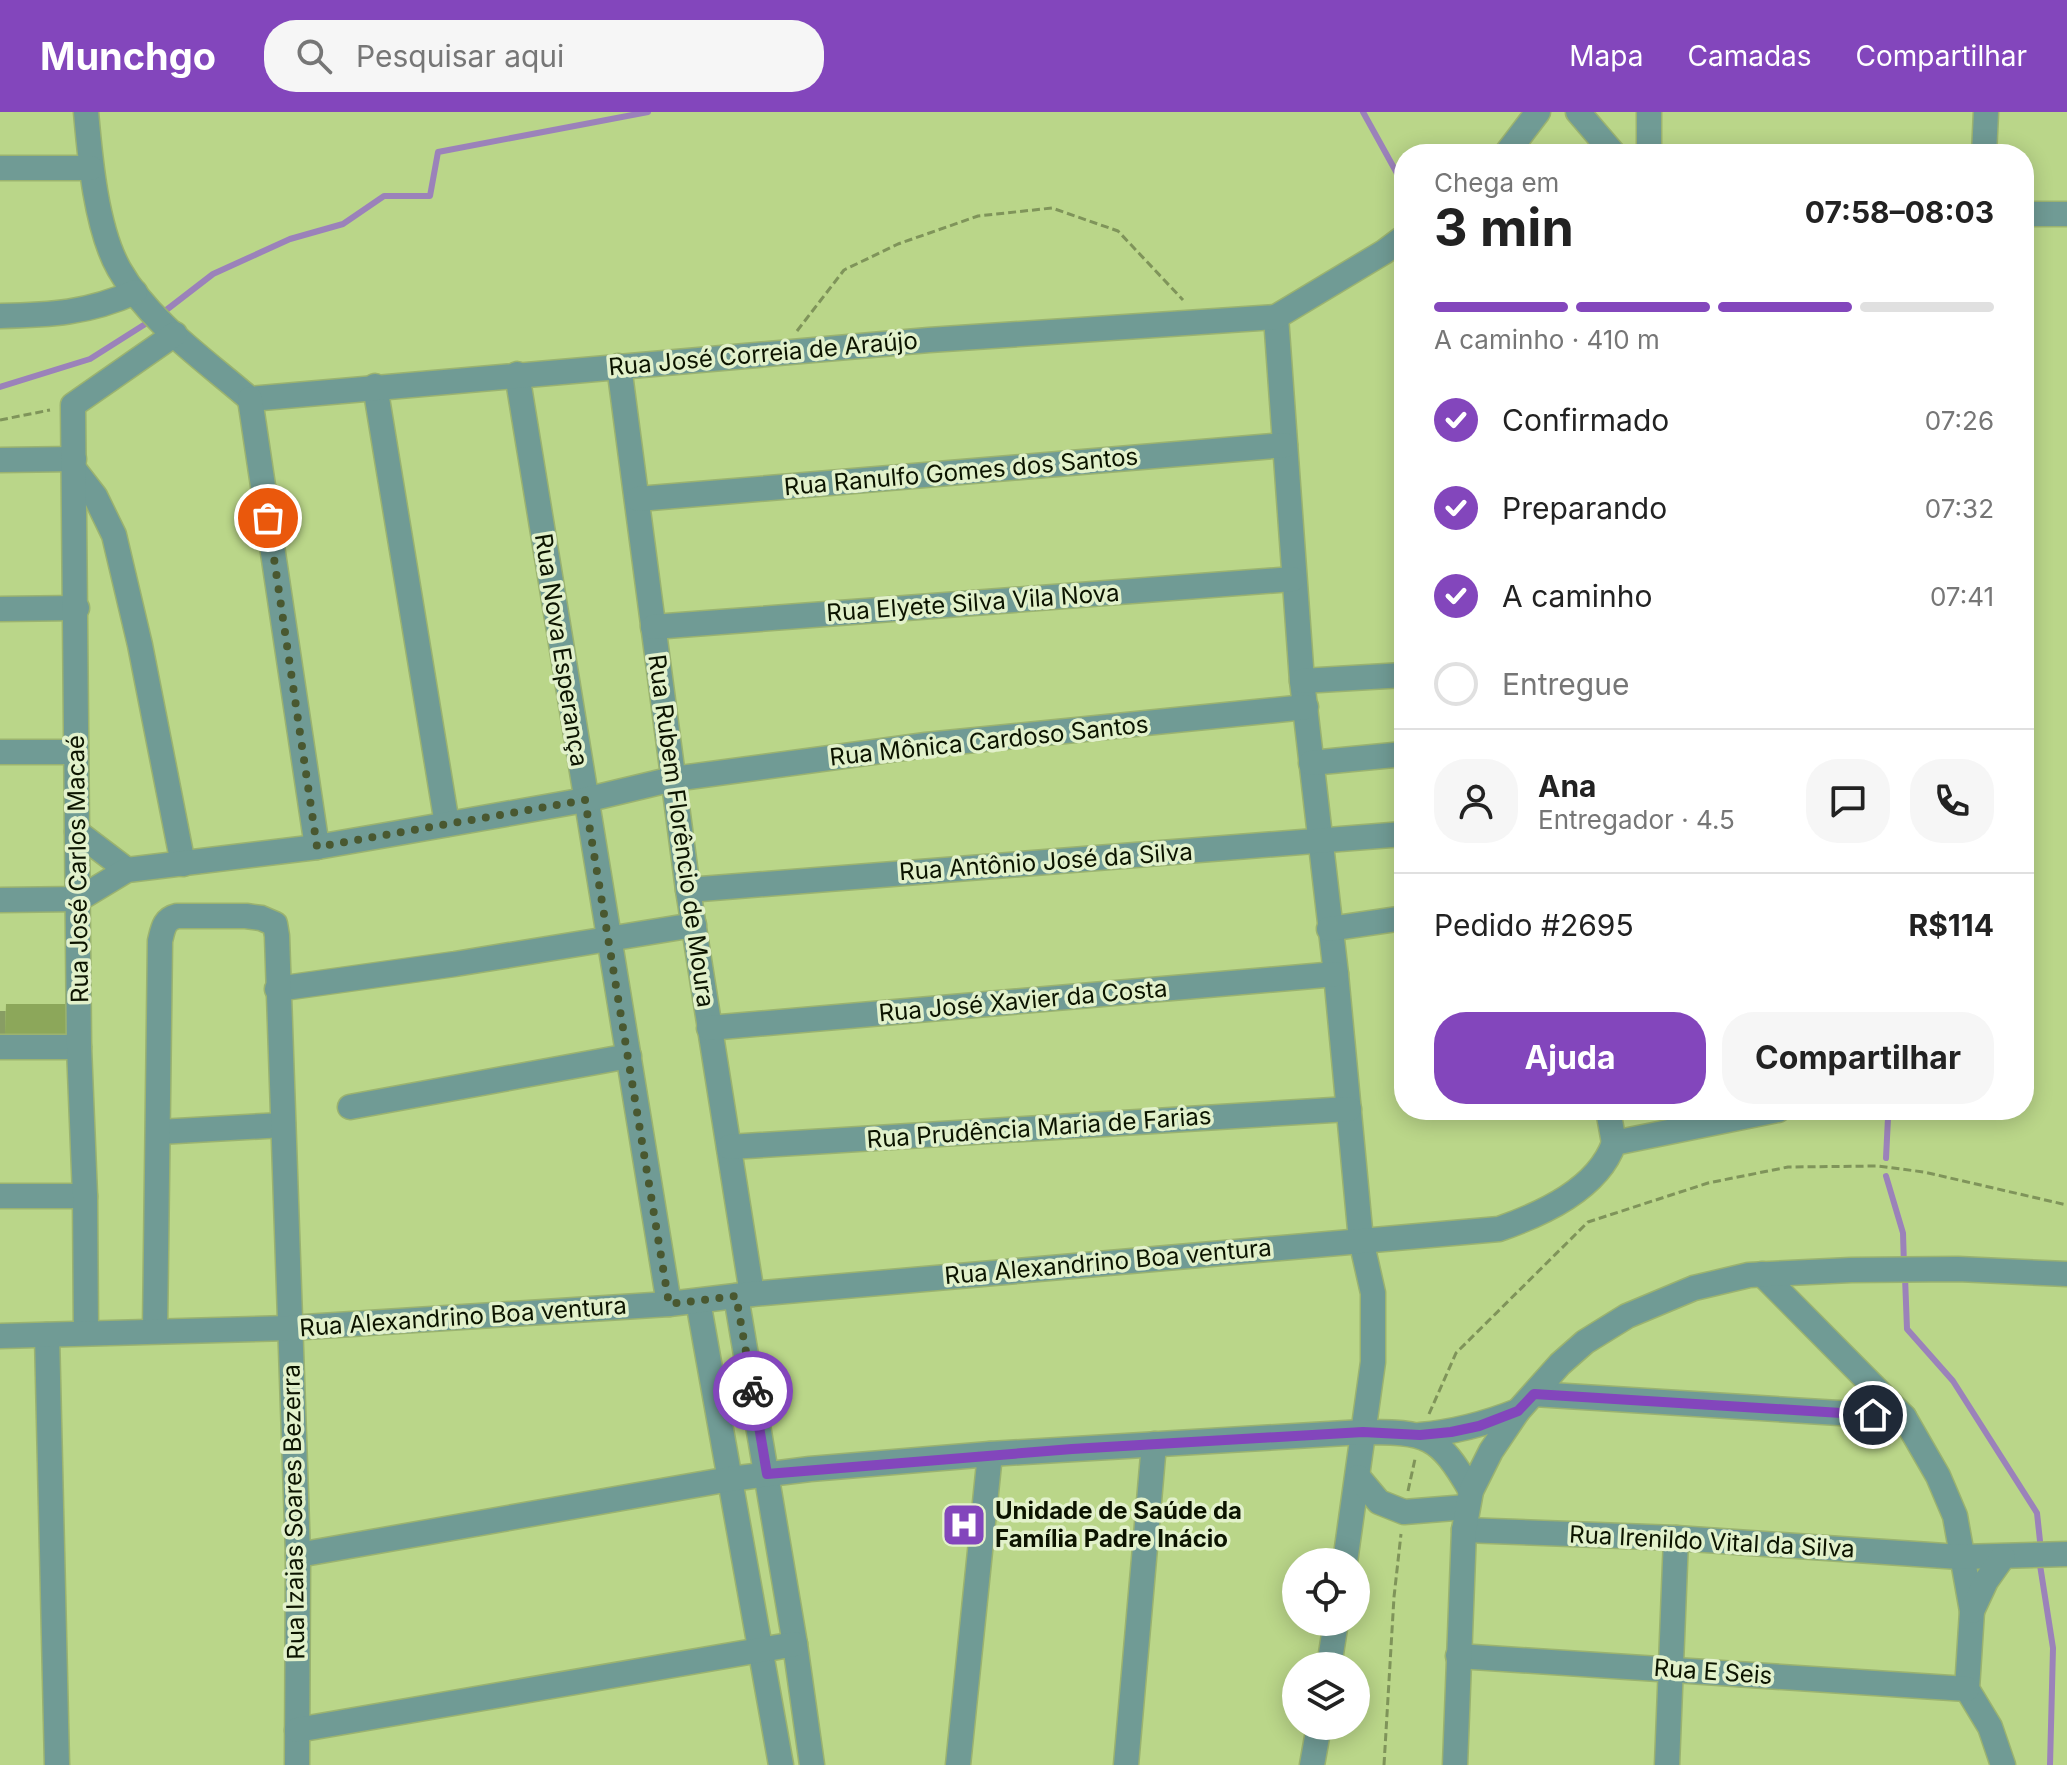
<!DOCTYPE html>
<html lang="pt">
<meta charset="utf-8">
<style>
:root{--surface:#fff;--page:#f6f6f6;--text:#222;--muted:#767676;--line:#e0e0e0;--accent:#8346bc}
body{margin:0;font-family:Inter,sans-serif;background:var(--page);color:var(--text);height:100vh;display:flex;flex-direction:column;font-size:30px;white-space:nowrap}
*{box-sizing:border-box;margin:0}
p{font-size:26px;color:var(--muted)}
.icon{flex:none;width:44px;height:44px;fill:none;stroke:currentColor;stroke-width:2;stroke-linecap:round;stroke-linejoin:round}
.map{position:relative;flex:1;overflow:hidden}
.details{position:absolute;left:1394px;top:32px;width:640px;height:976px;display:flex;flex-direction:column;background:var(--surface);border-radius:32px;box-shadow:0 4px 20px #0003}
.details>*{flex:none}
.tools{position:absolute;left:1282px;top:1436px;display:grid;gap:16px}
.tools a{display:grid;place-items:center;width:88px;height:88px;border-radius:50%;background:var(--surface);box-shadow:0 4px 20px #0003;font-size:40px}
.pin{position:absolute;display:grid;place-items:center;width:68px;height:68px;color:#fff;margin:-34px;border:4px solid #fff;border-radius:50%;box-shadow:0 2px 8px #0007}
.courier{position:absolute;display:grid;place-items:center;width:80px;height:80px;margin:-40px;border:6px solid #8346bc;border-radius:50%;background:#fff;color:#222;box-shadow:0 2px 10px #0007}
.summary em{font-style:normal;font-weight:700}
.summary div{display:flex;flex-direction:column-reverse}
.summary{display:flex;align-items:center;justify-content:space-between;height:136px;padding:0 40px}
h1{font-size:52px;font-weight:700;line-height:60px}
.bar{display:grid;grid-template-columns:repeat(4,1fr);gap:12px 8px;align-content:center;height:96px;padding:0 40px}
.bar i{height:10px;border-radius:6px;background:var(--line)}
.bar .on{background:var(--accent)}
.bar p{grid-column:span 4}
.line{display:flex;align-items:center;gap:20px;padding:0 40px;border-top:2px solid var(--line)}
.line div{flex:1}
.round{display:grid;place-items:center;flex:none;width:84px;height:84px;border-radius:32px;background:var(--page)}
ol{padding:0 40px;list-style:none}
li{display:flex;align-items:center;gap:24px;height:88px}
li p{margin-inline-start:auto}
li .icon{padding:8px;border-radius:50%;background:var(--accent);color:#fff;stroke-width:4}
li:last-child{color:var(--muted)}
li i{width:44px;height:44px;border:4px solid var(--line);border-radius:50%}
.primary-button{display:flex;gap:16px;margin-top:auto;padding:16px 40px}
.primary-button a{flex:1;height:92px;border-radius:32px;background:var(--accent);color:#fff;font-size:32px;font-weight:700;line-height:92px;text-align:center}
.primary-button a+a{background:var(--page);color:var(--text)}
header{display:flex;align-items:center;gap:48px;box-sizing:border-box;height:112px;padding:0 40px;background:var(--accent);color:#fff}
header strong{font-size:38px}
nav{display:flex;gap:44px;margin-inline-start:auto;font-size:28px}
.search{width:560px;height:72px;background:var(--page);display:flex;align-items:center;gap:20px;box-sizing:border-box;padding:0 28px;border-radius:32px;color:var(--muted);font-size:30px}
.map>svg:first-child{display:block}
</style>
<header>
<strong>Munchgo</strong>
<div class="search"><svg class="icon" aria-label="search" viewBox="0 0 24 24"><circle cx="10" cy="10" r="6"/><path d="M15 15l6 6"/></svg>Pesquisar aqui</div>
<nav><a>Mapa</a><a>Camadas</a><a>Compartilhar</a></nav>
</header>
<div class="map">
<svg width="2067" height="1653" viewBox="0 0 2067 1653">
<defs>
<filter id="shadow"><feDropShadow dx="-7" dy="7" stdDeviation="0" flood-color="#0004"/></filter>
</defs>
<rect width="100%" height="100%" fill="#bad689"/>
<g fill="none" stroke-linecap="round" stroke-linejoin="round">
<g stroke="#9b82ba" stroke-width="6">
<path d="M1363,0L1404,74"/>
<path d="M165,199L213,162L290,127L343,112L384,84H430L438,40L648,0"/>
<path d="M0,275L90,247L150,209"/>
<path d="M1884,998L1888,1006L1886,1046"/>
<path d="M1886,1064L1903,1121L1904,1154"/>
<path d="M1905,1165L1907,1217L1953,1269L2037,1401L2040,1429"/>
<path d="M2040,1453L2053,1536L2050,1653"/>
</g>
</g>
<path fill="#8ca75a" filter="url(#shadow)" d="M6,892H68V924L5,923Z"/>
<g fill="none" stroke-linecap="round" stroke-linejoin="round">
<g stroke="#9bb370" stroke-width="27">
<g id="minor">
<path d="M86,0C90,46 96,116 119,157C149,210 205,248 250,287"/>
<path d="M1578,0L1614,42"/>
<path d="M1649,0V42"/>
<path d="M1506,42L1538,0"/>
<path d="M1984,42L1986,0"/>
<path d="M0,56H91"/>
<path d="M2024,102H2067"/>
<path d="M0,204C51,203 88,201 135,180"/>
<path d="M1276,205L1302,569L1336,862L1361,1128L1373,1181V1250L1345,1450"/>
<path d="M619,254L688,778L752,1182"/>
<path d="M517,262L669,1192"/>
<path d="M375,274L447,712"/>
<path d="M250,287L929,228L1276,205L1384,140L1404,125"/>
<path d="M250,287L317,735"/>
<path d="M0,348L74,347"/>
<path d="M74,357L95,384L114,423L140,533L183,752"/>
<path d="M638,387L1285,333"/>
<path d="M0,497L77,496"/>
<path d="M653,515L1293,467"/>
<path d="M1302,569L1404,563"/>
<path d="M0,640H76"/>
<path d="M1311,651L1404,642"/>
<path d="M77,720L127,758"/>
<path d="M688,778L1404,722"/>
<path d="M0,788L79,787L127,758L317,735L398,721L585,688L673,667L926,633L1306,595"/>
<path d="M1329,817L1404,806"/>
<path d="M277,877L455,852L694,813"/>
<path d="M709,916L1336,862"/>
<path d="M0,935H79"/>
<path d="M350,995L629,944"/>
<path d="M1608,998L1614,1031"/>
<path d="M159,1020L283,1013"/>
<path d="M729,1035L1349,997"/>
<path d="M0,1084H85"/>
<path d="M1762,1162L1904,1305L1938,1364L1955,1404L1972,1499L1967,1577L1990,1615L2003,1653"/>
<path d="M736,1184L795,1532L812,1653"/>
<path d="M698,1189L781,1653"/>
<path d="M155,1218L160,829C163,817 164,807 177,804H246L261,806L275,812L277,824L298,1443L297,1653"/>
<path d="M86,1221L85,1084L79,935L73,293L175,222"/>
<path d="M47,1223L57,1653"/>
<path d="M0,1224L289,1216L669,1192L752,1182L1499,1117C1542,1102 1598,1077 1614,1031L1778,998"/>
<path d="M1534,1282L1904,1305"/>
<path d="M1420,1323C1456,1320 1485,1312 1518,1299"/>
<path d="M1358,1365L1379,1390L1404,1400L1467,1395"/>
<path d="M1464,1418L1676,1426L1960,1445L2067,1442"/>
<path d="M298,1443L730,1367L810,1357L990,1342L1363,1320C1427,1320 1438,1322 1471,1379"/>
<path d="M1972,1499L1986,1469L2003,1445"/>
<path d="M1458,1544L1967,1577"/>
<path d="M1329,1554L1336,1510"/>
<path d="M297,1618L795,1532"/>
<path d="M958,1653L990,1342"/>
<path d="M1126,1653L1154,1332"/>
<path d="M1312,1653L1319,1614"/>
<path d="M1455,1653L1464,1418L1471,1379L1491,1339L1518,1299L1560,1252L1585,1230L1627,1204L1694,1176L1749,1163L1851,1158L1958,1157L2067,1162"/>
<path d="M1667,1653L1676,1426"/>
</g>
</g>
<g stroke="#7f945a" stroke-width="3" stroke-dasharray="8 4" stroke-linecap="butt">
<path d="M797,219L844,158L898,132L978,104L1052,96L1118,119L1183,188"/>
<path d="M0,308L50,298"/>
<path d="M1429,1302L1456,1241L1588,1110L1708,1071L1788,1055L1877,1054L1924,1060L2067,1093"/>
<path d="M1408,1379L1415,1347"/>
<path d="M1384,1653L1394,1485L1401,1422"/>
</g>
<use href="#minor" stroke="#709b95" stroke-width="24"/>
</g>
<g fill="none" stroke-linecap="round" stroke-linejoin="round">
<path stroke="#495830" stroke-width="8" stroke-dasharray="0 14.4" d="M268,406L317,735L585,688L669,1192L736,1184L753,1279"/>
<path stroke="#8346bc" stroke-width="10" d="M753,1279L767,1362L1072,1337L1363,1320L1420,1323L1451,1320L1479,1314L1518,1299L1534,1282L1873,1303"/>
</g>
<defs>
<g id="hospital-square" transform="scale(2.3)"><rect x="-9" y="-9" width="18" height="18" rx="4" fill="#8346bc" stroke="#e2f1cb"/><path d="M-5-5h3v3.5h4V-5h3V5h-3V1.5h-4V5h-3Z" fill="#fff"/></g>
</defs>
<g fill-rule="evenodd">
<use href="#hospital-square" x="964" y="1413"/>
</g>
<g text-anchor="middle" stroke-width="7" stroke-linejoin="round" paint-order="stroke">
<g font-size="24" fill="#0c1400" stroke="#e2f1cb">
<text transform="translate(763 242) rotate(-5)" y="8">Rua José Correia de Araújo</text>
<text transform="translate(961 360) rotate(-5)" y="8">Rua Ranulfo Gomes dos Santos</text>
<text transform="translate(973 491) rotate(-4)" y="8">Rua Elyete Silva Vila Nova</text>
<text transform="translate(561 538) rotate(81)" y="8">Rua Nova Esperança</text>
<text transform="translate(989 629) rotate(-6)" y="8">Rua Mônica Cardoso Santos</text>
<text transform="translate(681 719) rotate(82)" y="8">Rua Rubem Florêncio de Moura</text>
<text transform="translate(1046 750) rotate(-4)" y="8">Rua Antônio José da Silva</text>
<text transform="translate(78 757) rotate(-91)" y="8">Rua José Carlos Macaé</text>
<text transform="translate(1023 889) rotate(-5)" y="8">Rua José Xavier da Costa</text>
<text transform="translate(1039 1016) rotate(-4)" y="8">Rua Prudência Maria de Farias</text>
<text transform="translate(1108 1150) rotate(-5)" y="8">Rua Alexandrino Boa ventura</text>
<text transform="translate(463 1205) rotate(-4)" y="8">Rua Alexandrino Boa ventura</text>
<text transform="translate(294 1400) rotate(-91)" y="8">Rua Izaias Soares Bezerra</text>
<text transform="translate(1712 1430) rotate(3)" y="8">Rua Irenildo Vital da Silva</text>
<text transform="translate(1713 1560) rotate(4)" y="8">Rua E Seis</text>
</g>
<g font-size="24" font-weight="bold" fill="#0c1400" stroke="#e2f1cb" text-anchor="start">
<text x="995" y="1407">Unidade de Saúde da<tspan x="995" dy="28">Família Padre Inácio</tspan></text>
</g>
</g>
</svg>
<div class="tools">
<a><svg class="icon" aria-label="locate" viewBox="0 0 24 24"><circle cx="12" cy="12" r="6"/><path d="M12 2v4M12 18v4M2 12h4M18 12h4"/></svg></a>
<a><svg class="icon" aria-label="layers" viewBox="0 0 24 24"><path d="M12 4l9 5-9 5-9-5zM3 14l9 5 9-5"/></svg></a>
</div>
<div class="pin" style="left:268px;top:406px;background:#ea580c"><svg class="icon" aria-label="bag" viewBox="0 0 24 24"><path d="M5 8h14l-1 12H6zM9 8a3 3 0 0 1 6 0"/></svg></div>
<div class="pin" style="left:1873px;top:1303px;background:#1f2937"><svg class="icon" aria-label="home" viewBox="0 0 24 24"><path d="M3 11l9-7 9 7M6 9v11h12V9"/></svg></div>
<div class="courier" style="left:753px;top:1279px"><svg class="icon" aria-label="bike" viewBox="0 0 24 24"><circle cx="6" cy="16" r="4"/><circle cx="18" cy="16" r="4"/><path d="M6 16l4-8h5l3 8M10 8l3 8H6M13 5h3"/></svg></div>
<section class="details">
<div class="summary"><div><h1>3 min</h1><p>Chega em</p></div><em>07:58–08:03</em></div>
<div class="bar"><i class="on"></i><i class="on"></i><i class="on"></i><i></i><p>A caminho · 410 m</p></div>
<ol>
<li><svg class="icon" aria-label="check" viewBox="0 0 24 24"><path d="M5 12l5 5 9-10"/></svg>Confirmado<p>07:26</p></li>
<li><svg class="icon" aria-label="check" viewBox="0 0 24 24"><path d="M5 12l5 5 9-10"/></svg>Preparando<p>07:32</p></li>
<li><svg class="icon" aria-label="check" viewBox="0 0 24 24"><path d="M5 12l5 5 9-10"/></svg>A caminho<p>07:41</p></li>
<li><i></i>Entregue</li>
</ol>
<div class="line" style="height:144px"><a class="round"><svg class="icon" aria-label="person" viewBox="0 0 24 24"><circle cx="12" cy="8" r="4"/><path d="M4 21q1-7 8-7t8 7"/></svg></a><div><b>Ana</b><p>Entregador · 4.5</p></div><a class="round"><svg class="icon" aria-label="chat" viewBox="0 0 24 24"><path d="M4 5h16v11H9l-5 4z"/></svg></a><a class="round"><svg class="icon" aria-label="phone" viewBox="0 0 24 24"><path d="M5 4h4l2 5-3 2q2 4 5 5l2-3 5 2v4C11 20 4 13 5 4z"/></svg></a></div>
<div class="line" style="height:104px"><div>Pedido #2695</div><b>R$114</b></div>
<div class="primary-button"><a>Ajuda</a><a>Compartilhar</a></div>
</section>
</div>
